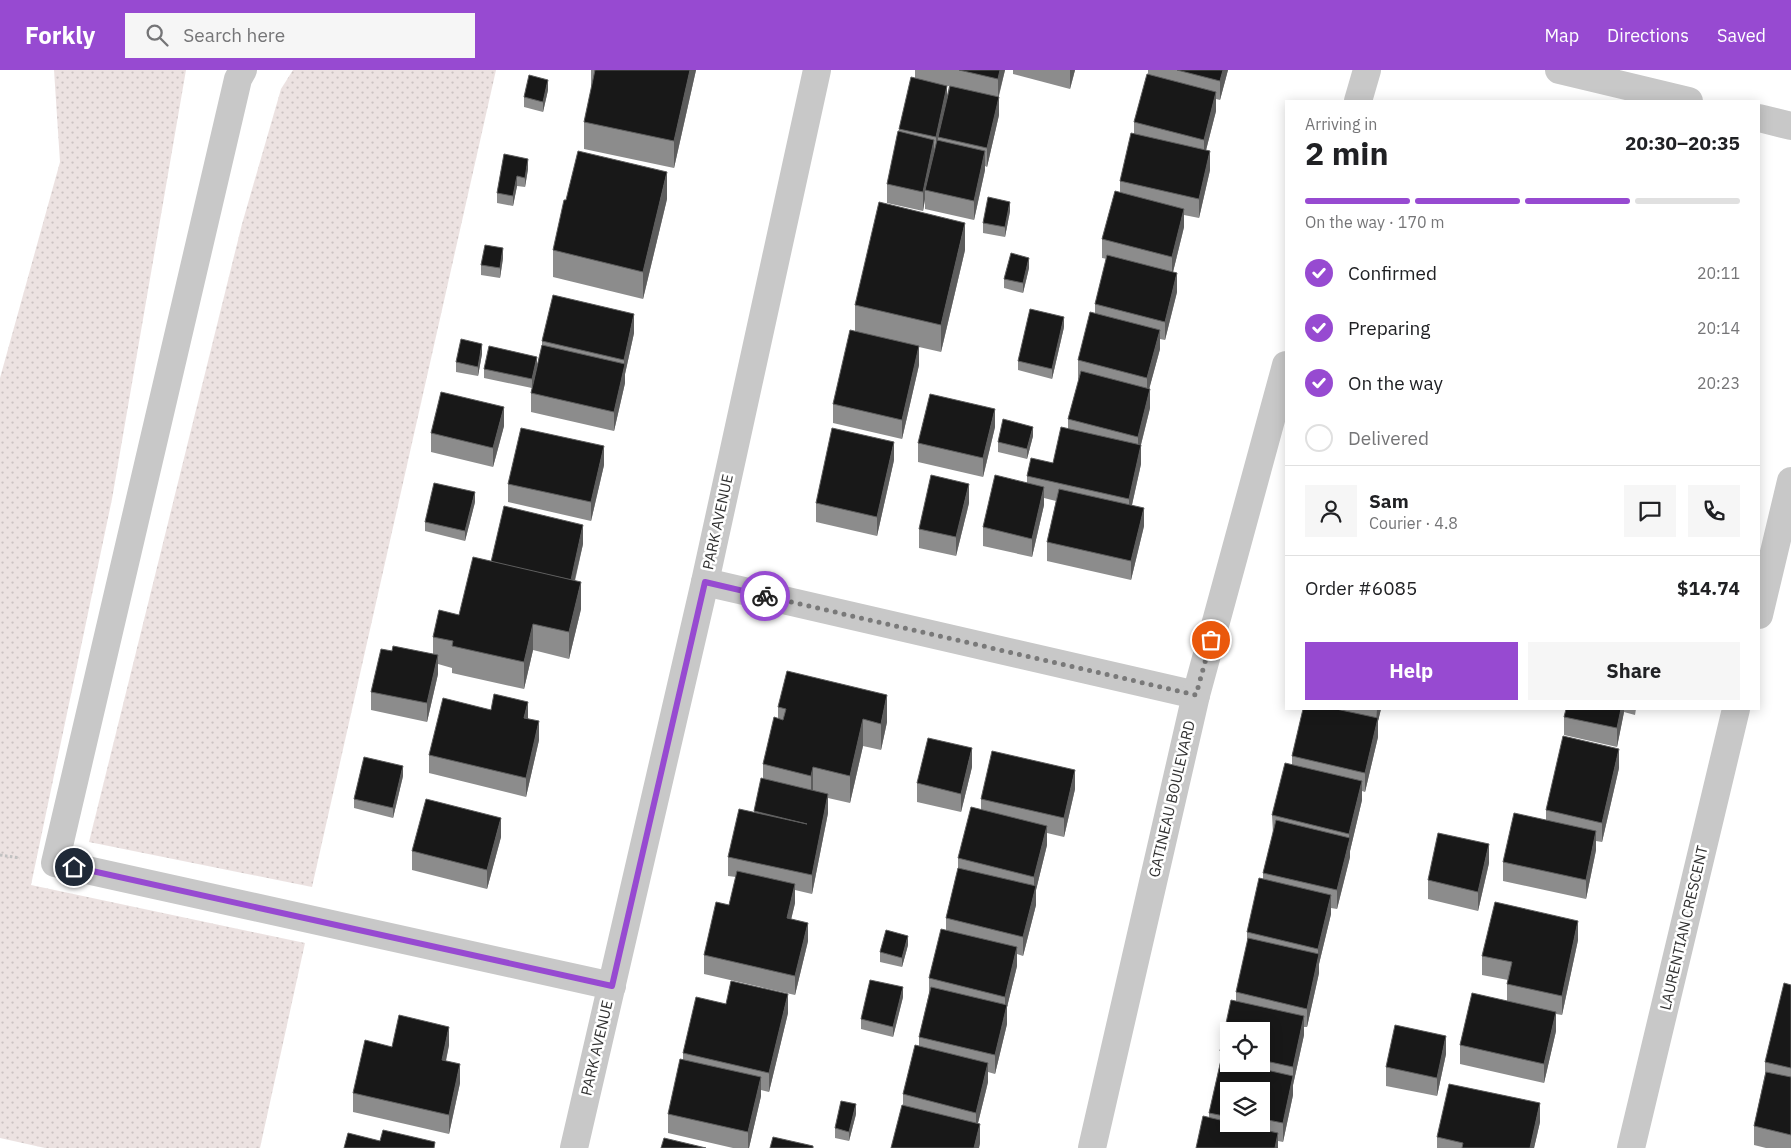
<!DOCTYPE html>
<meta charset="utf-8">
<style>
:root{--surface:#fff;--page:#f6f6f6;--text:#202124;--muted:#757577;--line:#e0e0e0;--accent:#974ad1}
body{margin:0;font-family:"IBM Plex Sans",sans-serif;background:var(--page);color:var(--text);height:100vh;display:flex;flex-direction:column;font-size:19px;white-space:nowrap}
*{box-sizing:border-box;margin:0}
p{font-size:16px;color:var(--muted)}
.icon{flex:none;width:28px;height:28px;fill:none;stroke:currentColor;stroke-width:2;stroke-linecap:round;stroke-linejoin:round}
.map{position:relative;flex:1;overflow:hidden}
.panel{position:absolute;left:1285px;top:30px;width:475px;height:610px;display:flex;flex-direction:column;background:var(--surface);border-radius:0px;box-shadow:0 2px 12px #0003}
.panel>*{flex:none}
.fabs{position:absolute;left:1220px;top:952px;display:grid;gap:10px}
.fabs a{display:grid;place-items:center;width:50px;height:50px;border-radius:0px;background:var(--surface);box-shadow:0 2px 12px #0003;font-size:25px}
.pin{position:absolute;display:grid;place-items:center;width:42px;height:42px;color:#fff;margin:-21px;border:2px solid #fff;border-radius:50%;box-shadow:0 1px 5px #0007}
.courier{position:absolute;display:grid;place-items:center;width:50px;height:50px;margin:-25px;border:4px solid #974ad1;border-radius:50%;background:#fff;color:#222;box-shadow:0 1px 6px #0007}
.overview em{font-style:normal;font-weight:700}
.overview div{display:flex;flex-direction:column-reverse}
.overview{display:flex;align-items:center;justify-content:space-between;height:85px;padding:0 20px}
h1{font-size:32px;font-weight:700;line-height:38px}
.bar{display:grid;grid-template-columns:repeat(4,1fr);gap:8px 5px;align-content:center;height:60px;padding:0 20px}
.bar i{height:6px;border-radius:4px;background:var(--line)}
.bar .current{background:var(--accent)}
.bar p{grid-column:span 4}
.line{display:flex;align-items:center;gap:12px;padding:0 20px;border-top:1px solid var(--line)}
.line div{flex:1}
.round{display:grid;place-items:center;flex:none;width:52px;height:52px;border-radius:0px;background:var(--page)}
ol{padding:0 20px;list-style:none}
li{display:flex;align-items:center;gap:15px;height:55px}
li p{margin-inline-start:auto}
li .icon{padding:5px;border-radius:50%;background:var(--accent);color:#fff;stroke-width:4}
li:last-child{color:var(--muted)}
li i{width:28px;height:28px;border:2px solid var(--line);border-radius:50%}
.action{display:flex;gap:10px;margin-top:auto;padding:10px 20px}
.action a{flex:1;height:58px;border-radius:0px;background:var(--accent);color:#fff;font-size:20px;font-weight:700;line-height:58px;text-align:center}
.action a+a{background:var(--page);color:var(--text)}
header{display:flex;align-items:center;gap:30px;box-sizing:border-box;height:70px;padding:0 25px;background:var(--accent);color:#fff}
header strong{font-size:24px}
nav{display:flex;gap:28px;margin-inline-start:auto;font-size:18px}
.search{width:350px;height:45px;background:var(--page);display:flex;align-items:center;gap:12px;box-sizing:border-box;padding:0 18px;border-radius:0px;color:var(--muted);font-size:19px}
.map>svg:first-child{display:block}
</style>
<header>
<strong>Forkly</strong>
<div class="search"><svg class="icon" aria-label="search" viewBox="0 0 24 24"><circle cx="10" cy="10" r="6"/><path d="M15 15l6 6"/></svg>Search here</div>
<nav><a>Map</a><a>Directions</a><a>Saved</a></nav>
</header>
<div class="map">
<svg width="1791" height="1078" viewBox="0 0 1791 1078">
<defs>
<pattern id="grass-dots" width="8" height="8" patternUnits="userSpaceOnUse" patternTransform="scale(1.25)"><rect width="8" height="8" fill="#ece2e1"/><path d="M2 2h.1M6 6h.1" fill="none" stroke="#cbc2c2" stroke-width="1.8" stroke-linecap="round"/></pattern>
</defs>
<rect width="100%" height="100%" fill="#fff"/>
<g fill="url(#grass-dots)">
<path d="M54,0H186L112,429L31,815L305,873L260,1078H45L0,1068V308L60,92Z"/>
<path d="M293,0H496L312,817L89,772L242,154L281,19Z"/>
</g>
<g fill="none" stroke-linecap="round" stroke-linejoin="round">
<path stroke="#c1c1c1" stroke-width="3" stroke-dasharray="2.5 2.5" stroke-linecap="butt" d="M0,785L20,788"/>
<g stroke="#c8c8c8" stroke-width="28">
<path d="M243,0L238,9L55,793L612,916"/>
<path d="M1559,0L1689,31"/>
<path d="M1358,31L1367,0"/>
<path d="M1759,48L1791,56"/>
<path d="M705,512L1196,625"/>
<path d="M1759,545L1791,411"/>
<path d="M1092,1078L1196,625L1286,295"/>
<path d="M1631,1078L1736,639"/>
</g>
<path stroke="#c8c8c8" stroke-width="28" d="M574,1078L705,512L817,0"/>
</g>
<g fill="#8c8c8c" fill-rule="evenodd">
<path d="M591,0H696L674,98L584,79V52L591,20Z"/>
<path d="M915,0H1005L999,26V45L987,97L985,96V100L974,150L925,139V129L923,141L887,133V114L899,59L915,8ZM947,16H949L947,25Z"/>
<path d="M1013,0H1075L1070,19L1013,4Z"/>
<path d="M1148,0H1228L1220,30L1216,29V41L1206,80L1210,100L1199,148L1184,145V157L1173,202L1177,222L1165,270L1160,269V279L1149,319L1150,338L1141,375V394L1132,435L1144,456L1131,510L1047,491V472L1056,431L1044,428V435L1032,487L983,476V457L1027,413V406L1053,393L1068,358V349L1079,309H1078V290L1095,243V234L1107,189L1102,188V169L1120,122V111L1134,64V52L1148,4Z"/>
<path d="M548,20L543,42L524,37V27Z"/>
<path d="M504,84L528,99L525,117L517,116L513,136L497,133V123Z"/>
<path d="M667,129L643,229L553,207V180Z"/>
<path d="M1010,141L1005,167L983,163V153Z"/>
<path d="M965,180L941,282L919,277V295L902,369L833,353V334L855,261V235Z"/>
<path d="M503,188L500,208L481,205V195Z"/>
<path d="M1029,198L1023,223L1004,218V209Z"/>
<path d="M1064,257L1052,309L1018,300V291Z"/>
<path d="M634,263L625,304V313L614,361L531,342V323L532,318L484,308V299L537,296L542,275V271Z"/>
<path d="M482,284L478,306L456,302V292Z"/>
<path d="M504,356L493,397L431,382V363Z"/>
<path d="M995,357L983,407L918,392V373Z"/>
<path d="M1033,366L1027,389L998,382V372Z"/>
<path d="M894,390L877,466L816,452V433Z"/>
<path d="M604,395L591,451L508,432V414Z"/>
<path d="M475,432L465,471L425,461V452Z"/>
<path d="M969,433L956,486L919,478V459Z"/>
<path d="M583,474L575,511L581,539L569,589L533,580L524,619L452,603V598L438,594V604L427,652L371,640V622L392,581L433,584V567L459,545L491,492Z"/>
<path d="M778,637L887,652L881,680L863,676L850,733L828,728V743L812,824L795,820V833L791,849L808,871L795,925L704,904V885L729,835L736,807L728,806V787L754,742L763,709V694L778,648Z"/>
<path d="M1303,639H1381L1378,651V667L1365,722L1362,721V730L1350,781V787L1337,839L1331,838V844L1319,894V903L1307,957H1304V965L1293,1015V1025L1283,1072L1278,1071V1078L1209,1048V1043L1220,993V981L1236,931V922L1247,874V862L1263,809V803L1273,764L1272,745L1292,695V686ZM1229,961H1261V994H1229ZM1229,1021L1261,1054H1229Z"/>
<path d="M1566,639H1636L1635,645L1624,642L1617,677L1564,665V647Z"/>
<path d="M528,648L539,670L526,727L429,703V685Z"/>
<path d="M972,697L961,742L917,732V713Z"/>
<path d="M1619,698L1602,772L1596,771V780L1586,829L1503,811V792L1546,750V740Z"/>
<path d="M403,706L393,748L354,738V729Z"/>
<path d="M1075,719L1064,767L1047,763V775L1036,820V835L1023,886L1017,884V896L1007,937V954L995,1004L988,1002V1012L978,1053L980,1073L979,1078H891L903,1035V1024L919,976V967L929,923V908L946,860V848L958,798V788L981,740V729Z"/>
<path d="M501,767L487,819L412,800V781Z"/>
<path d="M1489,793L1478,841L1428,829V810Z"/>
<path d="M1578,870L1562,945L1556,944V961L1544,1013L1460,994V975L1507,931V914L1508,910L1482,905V886Z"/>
<path d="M908,875L902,897L880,892V882Z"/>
<path d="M1791,915V1078H1766L1754,1075V1056L1765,1004V992Z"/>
<path d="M903,927L893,967L861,959V949Z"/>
<path d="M726,934L788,943L769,1022L761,1020V1026L749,1078H733L668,1063V1044L683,990V983Z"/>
<path d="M449,975L446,991L460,1013L449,1064L353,1042V1023L392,977Z"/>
<path d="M1446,984L1437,1026L1386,1016V997Z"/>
<path d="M856,1044L849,1071L835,1068V1058Z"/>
<path d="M1540,1052L1534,1078H1437V1067Z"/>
</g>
<g fill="#5d5d5d">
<path d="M690,0H696L674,98V71Z"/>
<path d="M1000,0H1005L998,28V9Z"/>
<path d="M1070,0H1075L1070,19Z"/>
<path d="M1223,0H1228L1220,30V11Z"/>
<path d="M548,10V20L543,42V32Z"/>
<path d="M947,16V34L938,67V76L936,86V67Z"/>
<path d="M1216,22V41L1204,88V70Z"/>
<path d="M999,27V45L987,97V78Z"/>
<path d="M934,70V88L925,120V129L923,141V122Z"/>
<path d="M985,81V100L974,150V131Z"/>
<path d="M1210,81V100L1199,148V129Z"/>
<path d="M528,89V99L525,117V108Z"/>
<path d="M667,102V129L643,229V202Z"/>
<path d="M517,106V116L513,136V126Z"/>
<path d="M1010,132V141L1005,167V157Z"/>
<path d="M1184,139V157L1172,206V187Z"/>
<path d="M965,153V180L941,282V255Z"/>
<path d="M503,178V188L500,208V198Z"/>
<path d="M1029,188V198L1023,223V213Z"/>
<path d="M1177,203V222L1165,270V252Z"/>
<path d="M634,244V263L625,304V313L614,361V342L624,299V290Z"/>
<path d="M1064,247V257L1052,309V299Z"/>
<path d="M1160,260V279L1147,327V308Z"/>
<path d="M482,274V284L478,306V297Z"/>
<path d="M919,276V295L902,369V350Z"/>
<path d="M537,287V296L532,318V309Z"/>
<path d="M1150,319V338L1138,386V367Z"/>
<path d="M504,337V356L493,397V378Z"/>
<path d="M995,339V357L983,407V388Z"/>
<path d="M1033,357V366L1027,389V379Z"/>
<path d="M894,372V390L877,466V447Z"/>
<path d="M1141,375V394L1129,448V429Z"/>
<path d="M604,376V395L591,451V432Z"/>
<path d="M969,414V433L956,486V467Z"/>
<path d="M1044,417V435L1032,487V469Z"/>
<path d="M475,422V432L465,471V461Z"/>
<path d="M1144,438V456L1131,510V491Z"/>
<path d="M583,455V474L570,530V511Z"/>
<path d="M581,512V539L569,589V562Z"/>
<path d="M533,554V580L524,619V592Z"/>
<path d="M438,585V604L427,652V633Z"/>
<path d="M887,625V652L881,680V654Z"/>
<path d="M528,632V651L524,648Z"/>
<path d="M1377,639H1381L1378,651V667L1365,722V703L1376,655Z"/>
<path d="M1621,639H1624V642L1617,677V658Z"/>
<path d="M863,649V676L850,733V706Z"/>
<path d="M539,651V670L526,727V708Z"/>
<path d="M972,678V697L961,742V724Z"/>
<path d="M1619,679V698L1602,772V753Z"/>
<path d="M403,696V706L393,748V738Z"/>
<path d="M813,697V724L811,733V706Z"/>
<path d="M1075,700V719L1064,767V748Z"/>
<path d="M1362,711V730L1350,781V787L1337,839V820L1349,770V764Z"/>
<path d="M828,724V743L812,824V805Z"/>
<path d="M501,748V767L487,819V800Z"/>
<path d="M1047,756V775L1036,820V835L1023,886V867L1034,822V807Z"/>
<path d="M1596,761V780L1586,829V810Z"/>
<path d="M1489,774V793L1478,841V822Z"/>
<path d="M795,814V833L787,867V848Z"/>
<path d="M1331,825V844L1319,894V903L1307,957V939L1318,888V879Z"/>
<path d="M1578,851V870L1562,945V926Z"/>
<path d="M808,853V871L795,925V906Z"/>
<path d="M908,866V875L902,897V888Z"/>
<path d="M1017,877V896L1007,937V954L995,1004V985L1005,945V927Z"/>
<path d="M903,917V927L893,967V957Z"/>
<path d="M788,924V943L769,1022V1003Z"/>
<path d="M1556,942V961L1544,1013V994Z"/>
<path d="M1304,946V965L1293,1015V1025L1283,1072V1053L1293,1006V997Z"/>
<path d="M449,957V975L442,1009V990Z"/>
<path d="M1446,966V984L1437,1026V1008Z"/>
<path d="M988,993V1012L976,1061V1043Z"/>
<path d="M460,994V1013L449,1064V1045Z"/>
<path d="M761,1007V1026L749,1078H748V1062Z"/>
<path d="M1540,1033V1052L1534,1078H1530Z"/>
<path d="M856,1034V1044L849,1071V1062Z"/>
<path d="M1268,1050V1068L1267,1074V1055Z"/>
<path d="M980,1054V1073L979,1078H974Z"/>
<path d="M1278,1063V1078H1275Z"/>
</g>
<g fill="#181818" stroke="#5d5d5d">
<path d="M595,0H690L674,71L584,52Z"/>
<path d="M959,0H1000L998,9Z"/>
<path d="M1177,0H1223L1220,11Z"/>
<path d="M1147,4L1216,22L1204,70L1134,52Z"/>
<path d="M529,5L548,10L543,32L524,27Z"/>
<path d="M911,7L947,16L936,67L899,59Z"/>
<path d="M950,16L999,27L987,78L938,67Z"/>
<path d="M898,61L934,70L923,122L887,114Z"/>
<path d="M1131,63L1210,81L1199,129L1120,111Z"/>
<path d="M937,70L985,81L974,131L925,120Z"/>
<path d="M578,81L667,102L643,202L553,180L564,130H566Z"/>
<path d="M504,84L528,89L525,108L517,106L513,126L497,123Z"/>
<path d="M1115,121L1184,139L1172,187L1102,169Z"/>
<path d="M988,127L1010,132L1005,157L983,153Z"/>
<path d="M879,132L965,153L941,255L855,235Z"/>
<path d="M485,175L503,178L500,198L481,195Z"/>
<path d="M1011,183L1029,188L1023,213L1004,209Z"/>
<path d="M1107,185L1177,203L1165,252L1095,234Z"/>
<path d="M553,225L634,244L624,290L542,271Z"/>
<path d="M1030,239L1064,247L1052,299L1018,291Z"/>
<path d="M1090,242L1160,260L1147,308L1078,290Z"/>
<path d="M850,260L919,276L902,350L833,334Z"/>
<path d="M461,269L482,274L478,297L456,292Z"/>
<path d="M542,275L625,294L614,342L531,323Z"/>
<path d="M489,276L537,287L532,309L484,299Z"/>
<path d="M1081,301L1150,319L1138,367L1068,349Z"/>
<path d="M441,322L504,337L493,378L431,363Z"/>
<path d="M930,324L995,339L983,388L918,373Z"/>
<path d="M1003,349L1033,357L1027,379L998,372Z"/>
<path d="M1061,357L1141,375L1129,429L1027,406L1031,388L1053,393Z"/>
<path d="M521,358L604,376L591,432L508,414Z"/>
<path d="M832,358L894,372L877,447L816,433Z"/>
<path d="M931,405L969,414L956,467L919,459Z"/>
<path d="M995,405L1044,417L1032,469L983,457Z"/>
<path d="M434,413L475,422L465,461L425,452Z"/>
<path d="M1059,419L1144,438L1131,491L1047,472Z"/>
<path d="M504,436L583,455L571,510L491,492Z"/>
<path d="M473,487L581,512L569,562L533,554L524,592L452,576L453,571L433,567L439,540L459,545Z"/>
<path d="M393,576L438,585L427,633L371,622L381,579L392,581Z"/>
<path d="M787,601L887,625L881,654L863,649L850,706L813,697L811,706L763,694L774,647L783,650L786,639L778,637Z"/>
<path d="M494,624L528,632L524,648L539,651L526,708L429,685L443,628L491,640Z"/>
<path d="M1303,639H1336L1378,648L1365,703L1292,686Z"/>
<path d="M1566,639H1621L1617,658L1564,647Z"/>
<path d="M1563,666L1619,679L1602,753L1546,740Z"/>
<path d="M928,668L972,678L961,724L917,713Z"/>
<path d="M992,681L1075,700L1064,748L981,729Z"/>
<path d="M364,687L403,696L393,738L354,729Z"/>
<path d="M1285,693L1362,711L1349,764L1272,745Z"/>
<path d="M761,708L828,724L812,805L728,787L739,739L807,754L754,741Z"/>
<path d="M426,729L501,748L487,800L412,781Z"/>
<path d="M971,737L1047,756L1034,807L958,788Z"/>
<path d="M1514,743L1596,761L1586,810L1503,792Z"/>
<path d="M1276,750L1350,768L1337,820L1263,803Z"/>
<path d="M1438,763L1489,774L1478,822L1428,810Z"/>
<path d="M958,798L1036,816L1023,867L946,848Z"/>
<path d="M737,801L795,814L787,848L808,853L795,906L704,885L716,832L729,835Z"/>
<path d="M1259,808L1331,825L1318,879L1247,862Z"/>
<path d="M1495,832L1578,851L1562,926L1507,914L1512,892L1482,886Z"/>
<path d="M941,859L1017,877L1005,927L929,908Z"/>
<path d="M886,860L908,866L902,888L880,882Z"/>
<path d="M1248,868L1319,884L1307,939L1236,922Z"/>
<path d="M870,910L903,917L893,957L861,949Z"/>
<path d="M731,911L788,924L769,1003L683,983L696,927L726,934Z"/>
<path d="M1784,913L1791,915V998L1765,992Z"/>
<path d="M931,917L1007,935L995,985L919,967Z"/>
<path d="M1472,923L1556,942L1544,994L1460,975Z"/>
<path d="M1231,930L1304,946L1293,997L1261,990V961H1229V983L1220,981Z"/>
<path d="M399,945L449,957L442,990L460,994L449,1045L353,1023L365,970L392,977Z"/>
<path d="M1395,955L1446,966L1437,1008L1386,997Z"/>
<path d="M915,975L988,993L976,1043L903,1024Z"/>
<path d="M680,989L761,1007L748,1062L668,1044Z"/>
<path d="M1221,990L1229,991V994H1240L1293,1006L1283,1053L1268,1050L1267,1055L1259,1054H1261V1021H1229V1047L1209,1043Z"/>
<path d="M1766,1002L1791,1007V1065L1754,1056Z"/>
<path d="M1449,1014L1540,1033L1530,1078H1462L1463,1073L1437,1067Z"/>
<path d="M841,1031L856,1034L849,1062L835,1058Z"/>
<path d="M902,1035L980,1054L974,1078H891Z"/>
<path d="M1203,1046L1229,1052V1054H1236L1278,1063L1275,1078H1196Z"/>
<path d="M383,1060L435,1072L434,1078H344L348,1063L380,1071Z"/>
<path d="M773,1067L813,1076V1078H770Z"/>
<path d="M664,1068L706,1078H661Z"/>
</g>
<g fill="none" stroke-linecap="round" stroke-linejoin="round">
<path stroke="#797979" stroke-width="5" stroke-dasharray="0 9" d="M765,526L1196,625L1211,570"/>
<path stroke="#974ad1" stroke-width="6" d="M74,797L612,916L705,512L765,526"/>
</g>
<g text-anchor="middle" stroke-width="5" stroke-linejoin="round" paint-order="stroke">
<g font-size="15" fill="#313131" stroke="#fff">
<text transform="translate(718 452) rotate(-78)" y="5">PARK AVENUE</text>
<text transform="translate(1172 729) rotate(-77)" y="5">GATINEAU BOULEVARD</text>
<text transform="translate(1684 858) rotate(-77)" y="5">LAURENTIAN CRESCENT</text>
<text transform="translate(597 978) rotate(-77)" y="5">PARK AVENUE</text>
</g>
</g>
</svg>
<div class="fabs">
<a><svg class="icon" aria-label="locate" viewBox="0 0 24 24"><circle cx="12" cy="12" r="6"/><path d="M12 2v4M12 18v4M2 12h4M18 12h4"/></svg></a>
<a><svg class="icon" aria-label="layers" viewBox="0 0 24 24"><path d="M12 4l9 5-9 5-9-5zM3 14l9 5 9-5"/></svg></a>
</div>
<div class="pin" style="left:1211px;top:570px;background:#ea580c"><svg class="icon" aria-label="bag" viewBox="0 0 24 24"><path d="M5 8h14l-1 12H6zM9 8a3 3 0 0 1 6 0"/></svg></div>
<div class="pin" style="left:74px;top:797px;background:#1f2937"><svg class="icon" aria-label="home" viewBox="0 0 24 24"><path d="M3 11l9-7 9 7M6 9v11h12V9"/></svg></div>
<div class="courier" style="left:765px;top:526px"><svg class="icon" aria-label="bike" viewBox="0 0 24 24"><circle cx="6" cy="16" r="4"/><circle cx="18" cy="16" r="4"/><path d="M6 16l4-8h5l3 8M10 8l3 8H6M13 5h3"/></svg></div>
<section class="panel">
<div class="overview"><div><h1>2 min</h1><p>Arriving in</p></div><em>20:30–20:35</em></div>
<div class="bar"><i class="current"></i><i class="current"></i><i class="current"></i><i></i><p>On the way · 170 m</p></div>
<ol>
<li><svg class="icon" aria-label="check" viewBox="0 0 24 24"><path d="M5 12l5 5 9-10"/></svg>Confirmed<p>20:11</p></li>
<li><svg class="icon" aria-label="check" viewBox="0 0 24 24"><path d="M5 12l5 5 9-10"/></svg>Preparing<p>20:14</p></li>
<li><svg class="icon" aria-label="check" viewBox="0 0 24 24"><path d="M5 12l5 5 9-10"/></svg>On the way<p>20:23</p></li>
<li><i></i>Delivered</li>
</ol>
<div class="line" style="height:90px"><a class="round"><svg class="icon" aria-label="person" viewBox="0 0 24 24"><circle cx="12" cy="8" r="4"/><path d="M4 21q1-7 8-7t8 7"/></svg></a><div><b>Sam</b><p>Courier · 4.8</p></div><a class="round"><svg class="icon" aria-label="chat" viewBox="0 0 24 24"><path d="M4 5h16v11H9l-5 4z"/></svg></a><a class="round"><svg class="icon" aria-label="phone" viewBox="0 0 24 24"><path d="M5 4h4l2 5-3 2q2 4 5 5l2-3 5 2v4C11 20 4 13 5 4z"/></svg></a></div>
<div class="line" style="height:65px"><div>Order #6085</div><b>$14.74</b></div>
<div class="action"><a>Help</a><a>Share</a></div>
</section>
</div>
